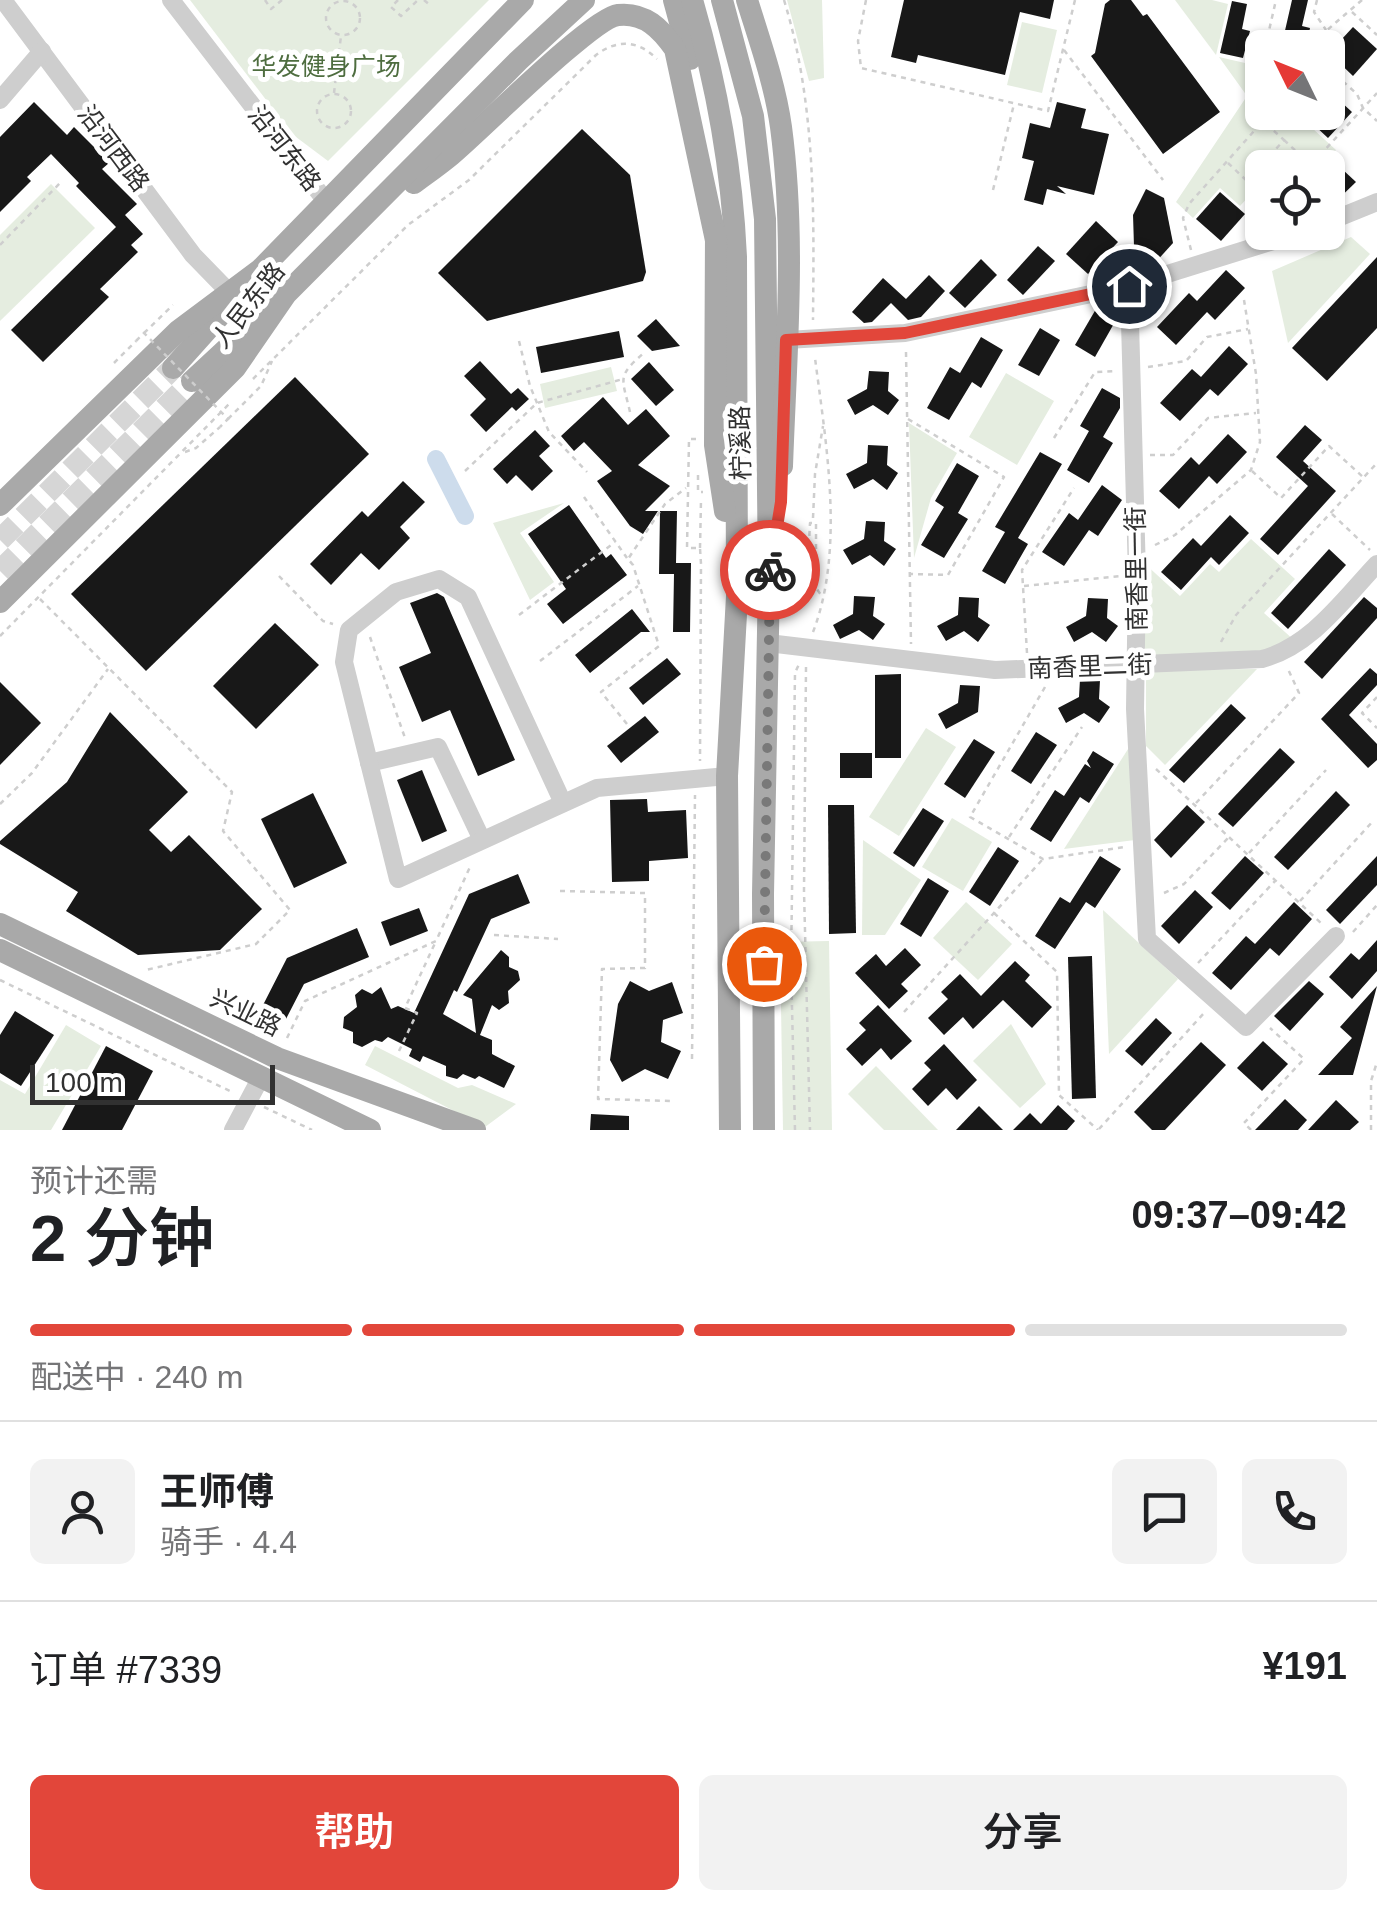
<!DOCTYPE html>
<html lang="zh">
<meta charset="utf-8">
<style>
:root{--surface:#fff;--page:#f2f2f2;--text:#202124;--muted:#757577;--line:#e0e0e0;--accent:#e2463a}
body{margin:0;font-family:Arial,"Noto Sans SC",sans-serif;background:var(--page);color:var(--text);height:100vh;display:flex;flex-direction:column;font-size:38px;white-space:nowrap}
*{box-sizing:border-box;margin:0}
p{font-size:32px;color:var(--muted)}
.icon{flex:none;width:55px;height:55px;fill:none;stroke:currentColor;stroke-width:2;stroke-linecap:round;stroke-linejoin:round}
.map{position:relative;height:1130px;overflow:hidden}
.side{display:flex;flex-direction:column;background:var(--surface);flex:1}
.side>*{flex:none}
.needle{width:65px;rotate:313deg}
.controls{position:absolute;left:1245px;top:30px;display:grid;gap:20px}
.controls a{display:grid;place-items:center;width:100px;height:100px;border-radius:15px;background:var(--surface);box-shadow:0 2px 8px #0004;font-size:50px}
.scale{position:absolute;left:30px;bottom:25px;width:245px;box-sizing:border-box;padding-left:10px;border:5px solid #313131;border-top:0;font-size:28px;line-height:35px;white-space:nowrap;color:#313131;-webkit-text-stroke:8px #fff;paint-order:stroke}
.pin{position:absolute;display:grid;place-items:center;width:85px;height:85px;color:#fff;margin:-42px;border:5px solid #fff;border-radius:50%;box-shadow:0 2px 10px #0007}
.courier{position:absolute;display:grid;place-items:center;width:100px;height:100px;margin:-50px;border:8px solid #e2463a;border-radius:50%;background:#fff;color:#222;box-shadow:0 2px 12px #0007}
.overview em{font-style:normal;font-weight:600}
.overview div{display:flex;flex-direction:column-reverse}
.overview{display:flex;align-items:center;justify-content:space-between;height:170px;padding:0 30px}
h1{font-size:65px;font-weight:600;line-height:75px}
.bar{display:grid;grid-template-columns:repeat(4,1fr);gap:15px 10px;align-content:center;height:120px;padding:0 30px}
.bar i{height:12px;border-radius:8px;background:var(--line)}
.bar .on{background:var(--accent)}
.bar p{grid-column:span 4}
.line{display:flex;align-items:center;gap:25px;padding:0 30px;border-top:2px solid var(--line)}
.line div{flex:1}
.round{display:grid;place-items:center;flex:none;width:105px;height:105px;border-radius:15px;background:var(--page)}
.cta{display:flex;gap:20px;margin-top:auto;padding:20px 30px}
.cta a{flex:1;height:115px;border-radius:15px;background:var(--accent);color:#fff;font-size:40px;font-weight:600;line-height:115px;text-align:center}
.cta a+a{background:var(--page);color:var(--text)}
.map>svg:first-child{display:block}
</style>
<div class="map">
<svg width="1377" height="1130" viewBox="0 0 1377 1130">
<rect width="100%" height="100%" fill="#fff"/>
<g fill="#e5ede0">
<path d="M190,0H489L328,161L292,134Z"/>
<path d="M787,0H822L824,78L809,81Z"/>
<path d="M1175,0H1212L1228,4L1216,55Z"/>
<path d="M1022,22L1057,30L1042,93L1007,85Z"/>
<path d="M1250,44L1262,48V112L1302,113L1299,116L1336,150L1320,167L1262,168V182L1240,206L1220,188L1193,218L1176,202L1247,96L1219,57L1245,63Z"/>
<path d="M51,184L95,228L0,321V235Z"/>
<path d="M1351,237L1370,254L1288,343L1272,271Z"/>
<path d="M611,367L617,391L545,408L540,384Z"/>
<path d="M1006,373L1054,401L1017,465L969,437Z"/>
<path d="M909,423L957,453L931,498L914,558Z"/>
<path d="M564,503L520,533L554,582L530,600L493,523Z"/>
<path d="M1251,539L1295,579L1264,613L1295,641L1259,654L1143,657V562L1180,596L1210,564L1219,572Z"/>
<path d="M1257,669L1165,765L1146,746V670Z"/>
<path d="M926,728L956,747L899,836L869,817Z"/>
<path d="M1130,746L1135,840L1064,849Z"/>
<path d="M952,818L992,842L963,891L922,867Z"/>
<path d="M863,840L921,880L885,935H862Z"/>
<path d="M966,902L1012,944L978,980L933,938Z"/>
<path d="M1103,910L1178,979L1109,1054Z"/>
<path d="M829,941L832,1130H783L780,942Z"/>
<path d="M1011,1024L1046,1084L1020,1108L973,1061Z"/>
<path d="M66,1025L101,1046L51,1130H0V1080L25,1094Z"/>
<path d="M375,1046L458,1088L472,1085L516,1104L485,1127L365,1065Z"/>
<path d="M876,1066L938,1130H884L848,1094Z"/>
</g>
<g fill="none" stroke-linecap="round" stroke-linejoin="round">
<path stroke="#cddcec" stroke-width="18" d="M436,459L465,516"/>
</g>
<g fill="#181818">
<path d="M904,0H1054L1050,19L1020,12L1005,75L918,55L916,63L891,57Z"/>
<path d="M1110,0H1131L1143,16L1147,14L1220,112L1163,154L1091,56L1095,53L1105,4Z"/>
<path d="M1292,0H1308L1302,26L1310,28L1306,48H1281Z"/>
<path d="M1232,1L1247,4L1242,29L1250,31L1243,58L1220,53Z"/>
<path d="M1353,27L1377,49L1353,76L1329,53Z"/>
<path d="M1328,90L1352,112L1328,138L1300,112H1328Z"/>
<path d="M34,102L67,135L74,127L107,160L109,163L102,169L137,204L125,215L143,234L131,245L138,252L100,289L109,297L43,362L11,330L116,227L76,186L79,183L51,154L27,177L31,181L0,212V137Z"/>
<path d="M1057,102L1086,109L1081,128L1109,134L1094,195L1057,186L1066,194L1047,189L1043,205L1024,200L1034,161L1022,158L1030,123L1050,128Z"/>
<path d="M582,129L630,175L646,272L643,281L487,321L438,273Z"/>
<path d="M1328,156L1356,182L1328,209Z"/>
<path d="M1146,189L1164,198L1173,243L1154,264L1134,246L1133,215Z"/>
<path d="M1220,192L1245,214L1221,241L1196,219Z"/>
<path d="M1096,221L1118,242L1088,274L1066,254Z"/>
<path d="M1038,246L1055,261L1023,295L1007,280Z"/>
<path d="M1377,257V328L1327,381L1292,348Z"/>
<path d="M981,259L997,275L965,308L949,293Z"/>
<path d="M1226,270L1245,288L1215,320L1207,312L1176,345L1157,327L1189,293L1197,301Z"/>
<path d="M929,275L945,291L921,317L908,320L891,303L872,322L864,323L852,312L883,278L906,299Z"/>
<path d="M1096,309L1116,320L1095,357L1075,345Z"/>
<path d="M656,319L680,346L652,351L637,336Z"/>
<path d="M1040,328L1060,340L1039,376L1018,365Z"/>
<path d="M619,331L624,357L541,373L536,347Z"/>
<path d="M981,337L1003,350L981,388L972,382L949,420L927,408L950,367L960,373Z"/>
<path d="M1229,346L1248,364L1218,396L1210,389L1180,421L1160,403L1192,369L1201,377Z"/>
<path d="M480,361L511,394L518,388L529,399L516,411L512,407L486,432L470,415L486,399L464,376Z"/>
<path d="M649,362L674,390L656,406L631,379Z"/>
<path d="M869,371L889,372L888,391L899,400L888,415L873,405L855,415L847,400L867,389Z"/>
<path d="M295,377L369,454L146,671L71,594Z"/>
<path d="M1102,388L1120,398V408L1103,437L1113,443L1089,483L1067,470L1089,431L1080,426Z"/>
<path d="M603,397L628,425L646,409L670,436L638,465L670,486L645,511H658L643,534L630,526L597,481L612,471L584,442L574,451L561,436Z"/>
<path d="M1305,425L1322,440L1303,461L1336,491L1278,555L1260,539L1308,486L1276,457Z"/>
<path d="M535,430L550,446L539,456L553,471L532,491L516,475L507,484L493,469Z"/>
<path d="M1228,434L1247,452L1217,484L1209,476L1179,509L1159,491L1191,457L1199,465Z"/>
<path d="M868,445L888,446L887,465L898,473L887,490L873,479L854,489L846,474L867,463Z"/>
<path d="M1040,452L1062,464L1018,538L1028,544L1005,584L982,571L1005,532L995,527Z"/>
<path d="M957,463L979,476L958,513L968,519L944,558L921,545L944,507L935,501Z"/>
<path d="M403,481L425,502L400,527L410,538L379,570L361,553L331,585L310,564L362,511L368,517Z"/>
<path d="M1102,485L1122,500L1098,536L1089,530L1064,566L1042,552L1069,513L1078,520Z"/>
<path d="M569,505L606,558L611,554L627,575L563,624L547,604L566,589L528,534Z"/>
<path d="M660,511H677L676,563H691L690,632H673L674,574H659Z"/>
<path d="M1230,515L1249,533L1219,565L1211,557L1181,590L1161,572L1193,538L1201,546Z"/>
<path d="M866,521L885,522L884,541L896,549L884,566L870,555L852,565L843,550L864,539Z"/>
<path d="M1329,549L1346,565L1288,629L1271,613Z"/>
<path d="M437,593L444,597L515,760L478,776L450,710L422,722L399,667L431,653L410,603Z"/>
<path d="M854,596L875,597L873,616L885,624L873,640L859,630L840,639L833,625L853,614Z"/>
<path d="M959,597L979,598L978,617L990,625L978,642L964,631L946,641L937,626L958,615Z"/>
<path d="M1364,597L1377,608V618L1322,679L1304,662Z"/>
<path d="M1088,598L1108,599L1107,618L1118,626L1106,642L1092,632L1074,642L1066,627L1086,616Z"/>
<path d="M632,609L650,632H641L590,673L575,655Z"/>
<path d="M275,623L319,665L256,729L213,686Z"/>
<path d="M667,658L681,674L643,705L629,688Z"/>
<path d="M1370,668L1377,674V685L1349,715L1377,744V760L1368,768L1321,719Z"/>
<path d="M901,674V758H875V675Z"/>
<path d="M1080,679L1100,680L1099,699L1110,707L1099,723L1084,713L1066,723L1058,708L1079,697Z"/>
<path d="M0,682L41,723L0,765Z"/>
<path d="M960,685L980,686L978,712L946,729L938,714L958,703Z"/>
<path d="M1231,704L1246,718L1184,783L1169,770Z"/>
<path d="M110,712L188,792L149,830L171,852L189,835L262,909L220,950L138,955L66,911L78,892L0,844V841L67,782Z"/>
<path d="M645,716L659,732L621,763L607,746Z"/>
<path d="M1036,732L1057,745L1031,784L1011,771Z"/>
<path d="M974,739L995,752L965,798L944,784Z"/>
<path d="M1280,748L1295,762L1233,827L1218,814Z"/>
<path d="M1093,751L1114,764L1089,803L1080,797L1051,842L1030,829L1055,790L1064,796L1085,764L1091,768L1087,761Z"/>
<rect x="840" y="753" width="32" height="25"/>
<path d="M422,770L447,831L422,842L397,780Z"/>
<path d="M1336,791L1350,805L1288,870L1274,857Z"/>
<path d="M313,793L347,863L294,888L261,819Z"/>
<path d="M647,799L648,812L686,810L688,858L649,861V881L612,882L610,800Z"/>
<path d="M828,805H854L856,933L829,934Z"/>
<path d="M1187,805L1205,822L1171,858L1154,840Z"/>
<path d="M923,808L944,821L914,867L893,853Z"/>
<path d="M998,847L1019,861L990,906L969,892Z"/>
<path d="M1100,856L1121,869L1095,908L1086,902L1055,949L1035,936L1060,897L1070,903Z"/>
<path d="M1245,856L1264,873L1230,910L1211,893Z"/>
<path d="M1377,856V885L1340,924L1326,910Z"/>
<path d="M518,874L530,903L491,919L457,992L454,990L443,1014L476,1033L472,999L463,995L501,950L509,957V967L518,971L520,980L508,991L509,1003L499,1010L492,1005L480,1035L492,1040V1054L515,1066L504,1088L479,1076L475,1079L463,1074L457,1079L446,1076V1066L423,1056L420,1062L409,1056L412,1049L388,1037L382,1042L375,1040L362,1047L353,1043V1032L343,1028L344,1017L357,1007L355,995L362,989L372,994L381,987L391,1009L398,1006L414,1013L469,894Z"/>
<path d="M928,878L949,891L921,937L900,924Z"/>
<path d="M1195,890L1213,907L1179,944L1161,926Z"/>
<path d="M1294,902L1312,919L1279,956L1270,948L1231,990L1212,973L1246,936L1255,944Z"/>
<path d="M419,908L428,931L390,946L381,922Z"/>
<path d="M357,928L369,957L304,984L286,1019L262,1007L287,958Z"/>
<path d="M1377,940V971L1352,999L1329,977L1351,953L1359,960Z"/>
<path d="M905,948L921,965L901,984L908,991L889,1009L855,973L876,954L886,966Z"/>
<path d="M1092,956L1096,1098L1072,1099L1068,957Z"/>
<path d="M1015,961L1030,975L1025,981L1052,1007L1032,1028L1003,1000L973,1029L963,1017L944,1035L928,1018L948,999L941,992L960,974L981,996Z"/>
<path d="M630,981L649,991L672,982L683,1013L663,1020L661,1042L681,1051L668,1079L645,1069L622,1082L610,1060L618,1004Z"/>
<path d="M1309,981L1324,994L1290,1031L1274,1016Z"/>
<path d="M1377,986L1353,1075H1318L1352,1038L1340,1027Z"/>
<path d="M878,1005L912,1041L891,1060L881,1048L862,1066L846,1049L866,1030L859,1023Z"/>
<path d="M15,1011L54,1035L21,1086L0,1073V1035Z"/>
<path d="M1156,1018L1172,1033L1142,1066L1125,1051Z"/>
<path d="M1263,1041L1288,1064L1262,1091L1237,1068Z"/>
<path d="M1201,1042L1226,1065L1165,1130H1152L1134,1112Z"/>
<path d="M944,1044L977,1080L957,1100L946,1088L928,1106L912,1089L931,1070L924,1063Z"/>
<path d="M106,1046L153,1071L122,1130H62Z"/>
<path d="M1285,1099L1307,1120L1298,1130H1255Z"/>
<path d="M1336,1100L1359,1122L1350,1130H1308Z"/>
<path d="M1058,1105L1075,1121L1067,1130H1013L1030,1113L1041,1124Z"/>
<path d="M979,1106L1003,1130H956Z"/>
<path d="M591,1114L629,1116V1130H590Z"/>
</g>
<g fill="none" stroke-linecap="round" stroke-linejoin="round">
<g stroke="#d6d6d6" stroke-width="22" stroke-dasharray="22 11" stroke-linecap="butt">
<path d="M0,540L173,368"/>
<path d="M0,571L192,381"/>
</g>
<g stroke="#cecece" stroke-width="2.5" stroke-dasharray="5 5" stroke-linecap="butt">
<path d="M265,0L271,9L282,0"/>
<path d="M398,0L391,7L401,16L418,0"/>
<path d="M424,0L430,5"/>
<path d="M784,0C816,104 814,213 813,320"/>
<path d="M866,0L858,41L861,68L1048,111L1075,0"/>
<path d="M1317,0L1314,12L1326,30"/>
<circle cx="343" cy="18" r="17"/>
<path d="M1352,12L1377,35"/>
<path d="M1265,48L1276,0"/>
<path d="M1322,48L1326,31L1362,0"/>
<path d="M1064,50L1163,180"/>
<path d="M1328,68L1357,94L1363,108L1377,121"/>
<path d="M334,93L341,36"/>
<circle cx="334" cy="111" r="17"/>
<path d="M1284,140L1311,165L1377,93"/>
<path d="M1228,163L1247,181L1284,140L1265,123"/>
<path d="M993,190L1014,104"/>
<path d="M0,245L60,183"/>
<path d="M1191,250L1183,218L1189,204L1271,112"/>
<path d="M144,333L173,305"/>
<path d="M519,341L530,386L549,432L587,472"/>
<path d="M906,352L911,644"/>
<path d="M114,363L136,341"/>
<path d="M1148,367L1186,361L1207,337L1248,329"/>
<path d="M253,379L408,225L469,180L596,55C617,39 638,40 657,59"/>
<path d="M630,412C622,377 616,377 645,352"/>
<path d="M228,419L261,386L272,361"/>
<path d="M908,419L1004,477L948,575L911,574"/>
<path d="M1054,438L1095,372L1115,371"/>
<path d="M696,439H689L687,548H700L701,564L700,761"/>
<path d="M185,452L196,448L220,427"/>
<path d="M1150,455H1173L1208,418L1256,413"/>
<path d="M465,471L537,403L623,379"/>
<path d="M1252,471L1281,498L1329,446L1363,477"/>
<path d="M698,475V492H703"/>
<path d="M584,497L627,558"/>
<path d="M1332,514L1370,550"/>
<path d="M813,518L815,474L823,426"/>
<path d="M1155,545L1175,535L1251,470L1260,442L1256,374L1244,300"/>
<path d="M700,548L701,500"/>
<path d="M816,559V523H810C809,548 805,576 822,596"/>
<path d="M279,576L323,621L333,624"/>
<path d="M1024,586L1121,576"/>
<path d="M40,599L232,792L223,831L290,910L256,944L146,970"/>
<path d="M519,615L615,542"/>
<path d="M813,632C845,549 826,444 815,358"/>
<path d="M0,636L230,403"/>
<path d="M370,637L405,738"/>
<path d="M1221,642L1236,615L1377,463"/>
<path d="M1027,653L1022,570L1074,488"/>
<path d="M540,661L638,586"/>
<path d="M806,667L804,891L810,1130"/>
<path d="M1045,687L970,817L1043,859L1125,847"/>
<path d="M1377,697L1362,713L1377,728"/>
<path d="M627,724L601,692L659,646L633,565L628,559L665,504L686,488"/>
<path d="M1156,769L1322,924"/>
<path d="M1196,803L1299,693L1288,669"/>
<path d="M0,804L32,773L108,669"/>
<path d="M1009,837L1082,727"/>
<path d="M1249,853L1326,770"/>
<path d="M560,891L645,893V968L602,969L598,1099L671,1101"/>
<path d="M1164,893L1184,884L1229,837"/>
<path d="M1300,901L1374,820"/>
<path d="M994,913L1057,972L1059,1095L1098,1130"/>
<path d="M1353,932L1377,905"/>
<path d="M494,935L558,939"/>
<path d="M1198,963L1275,881"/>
<path d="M0,980L234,1093"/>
<path d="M904,1012L1043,859"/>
<path d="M287,1038L305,1001L436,941L470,867"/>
<path d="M399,1051L417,1013L405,1008L436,941"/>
<path d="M692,1059L695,795"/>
<path d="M264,1107L312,1130"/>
<path d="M1099,1129L1204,1013"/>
<path d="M795,1130L791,966L795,673L800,662"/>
<path d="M1251,1130L1244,1123L1304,1059L1270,1028"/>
<path d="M1371,1130V1081L1377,1062"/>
</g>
<g stroke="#cecece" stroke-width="18">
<path d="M3,0L193,255L229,292"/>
<path d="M171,0L325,200"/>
<path d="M0,100L42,51"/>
<path d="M1328,222L1377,202"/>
<path d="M1129,286L1302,232"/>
<path d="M787,340L905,333L1129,286L1137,575L1135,709L1147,939L1246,1027L1336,936"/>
<path d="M768,643L995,670L1262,659C1311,646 1343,600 1377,564"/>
<path d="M369,763L438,747L482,840"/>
<path d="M563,803L468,597L439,579L396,592L349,630L344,662L398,879L597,788L727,776"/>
<path d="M233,1130L261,1077"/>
</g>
<g stroke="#a9a9a9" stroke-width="22">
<path d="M674,0L690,59"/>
<path d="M692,0C717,85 732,168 736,257L737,596L727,776L730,1130"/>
<path d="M722,0L753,116L765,219L769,579L763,894L764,1130"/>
<path d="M747,0C760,42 775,84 781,127C796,240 786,353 782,466"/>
<path d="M414,183C426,174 439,165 451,155C480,131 592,18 618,15C645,12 661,29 675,49L717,245"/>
<path d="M716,234L715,445L725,511"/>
<path d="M173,368L232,302"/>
<path d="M192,381L263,315"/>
<path d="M0,505L178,331L261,269L523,0"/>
<path d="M0,602L235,368L286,294L518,61L584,0"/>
<path d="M0,924L277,1058L475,1130"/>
<path d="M0,950L370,1130"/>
</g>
<path stroke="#cecece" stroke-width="2.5" stroke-dasharray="5 5" stroke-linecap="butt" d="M136,341L144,333L228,419L220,427"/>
</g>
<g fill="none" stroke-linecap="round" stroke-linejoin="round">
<path stroke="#797979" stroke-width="10" stroke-dasharray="0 18" d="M764,964L770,570"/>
<path stroke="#e2463a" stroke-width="12" d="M770,570L781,502L786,340L905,333L1129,286"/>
</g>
<g text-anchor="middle" stroke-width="10" stroke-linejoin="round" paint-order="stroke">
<g font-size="25" fill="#4e6d3f" stroke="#fff">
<text x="326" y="75">华发健身广场</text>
</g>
<g font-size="25" fill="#313131" stroke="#fff">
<text transform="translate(114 148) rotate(53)" y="9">沿河西路</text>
<text transform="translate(285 148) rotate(52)" y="9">沿河东路</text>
<text transform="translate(248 305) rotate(-52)" y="9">人民东路</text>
<text transform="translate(740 443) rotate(-91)" y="9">柠溪路</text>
<text transform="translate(1136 569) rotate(-91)" y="9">南香里一街</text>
<text transform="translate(1090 666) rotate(-2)" y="9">南香里二街</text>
<text transform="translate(246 1012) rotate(26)" y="9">兴业路</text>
</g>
</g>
</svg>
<div class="controls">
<a><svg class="needle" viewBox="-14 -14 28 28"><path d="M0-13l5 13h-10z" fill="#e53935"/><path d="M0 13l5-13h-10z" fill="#757577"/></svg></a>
<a><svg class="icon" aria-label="locate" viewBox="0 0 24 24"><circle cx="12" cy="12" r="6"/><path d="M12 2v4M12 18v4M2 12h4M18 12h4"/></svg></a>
</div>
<div class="scale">100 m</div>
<div class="pin" style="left:764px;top:964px;background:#ea580c"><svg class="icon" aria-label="bag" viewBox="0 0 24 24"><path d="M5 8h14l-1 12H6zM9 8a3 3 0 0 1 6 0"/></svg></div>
<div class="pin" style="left:1129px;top:286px;background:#1f2937"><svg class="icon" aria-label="home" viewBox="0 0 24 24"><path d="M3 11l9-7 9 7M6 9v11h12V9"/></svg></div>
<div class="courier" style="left:770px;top:570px"><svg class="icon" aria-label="bike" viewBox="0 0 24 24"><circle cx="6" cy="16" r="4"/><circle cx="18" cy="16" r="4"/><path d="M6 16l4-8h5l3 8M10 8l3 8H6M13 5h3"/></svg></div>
</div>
<section class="side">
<div class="overview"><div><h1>2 分钟</h1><p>预计还需</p></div><em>09:37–09:42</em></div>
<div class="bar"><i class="on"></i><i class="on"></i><i class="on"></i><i></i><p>配送中 · 240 m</p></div>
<div class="line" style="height:180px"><a class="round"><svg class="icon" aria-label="person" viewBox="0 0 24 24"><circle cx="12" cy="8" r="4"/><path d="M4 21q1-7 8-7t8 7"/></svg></a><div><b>王师傅</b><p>骑手 · 4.4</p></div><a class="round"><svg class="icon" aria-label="chat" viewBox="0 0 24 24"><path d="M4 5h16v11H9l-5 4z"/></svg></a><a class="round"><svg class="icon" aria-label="phone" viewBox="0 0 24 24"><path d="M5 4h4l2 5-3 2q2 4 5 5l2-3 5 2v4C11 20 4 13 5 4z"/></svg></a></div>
<div class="line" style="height:130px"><div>订单 #7339</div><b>¥191</b></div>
<div class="cta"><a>帮助</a><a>分享</a></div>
</section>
